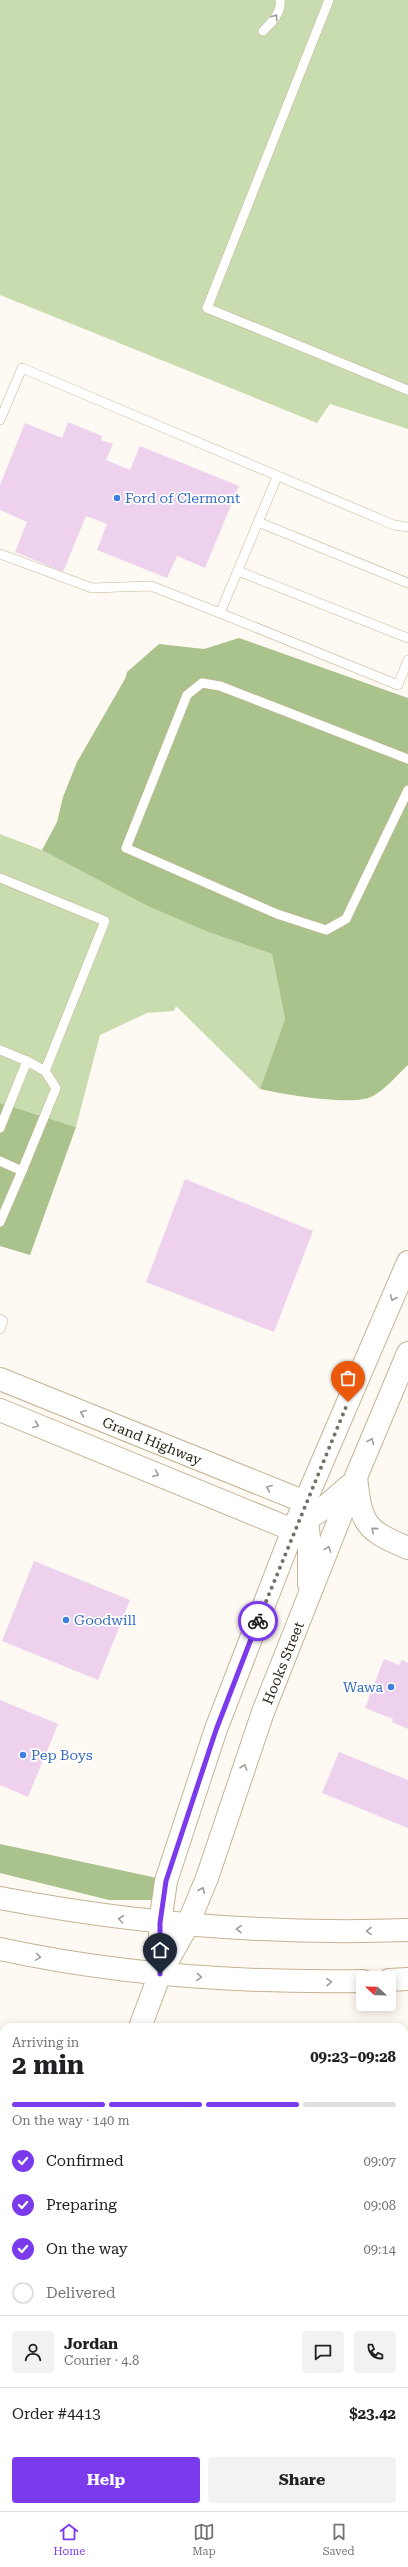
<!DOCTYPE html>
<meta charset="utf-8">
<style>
:root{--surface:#fff;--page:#f2f2f2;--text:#202124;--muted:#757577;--line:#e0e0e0;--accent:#7c3aed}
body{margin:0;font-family:"Roboto Serif",serif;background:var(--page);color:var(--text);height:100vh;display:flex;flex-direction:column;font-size:15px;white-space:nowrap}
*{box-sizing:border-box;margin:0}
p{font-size:13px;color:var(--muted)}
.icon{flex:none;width:22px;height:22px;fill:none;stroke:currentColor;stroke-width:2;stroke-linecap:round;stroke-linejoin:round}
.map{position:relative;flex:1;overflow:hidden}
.sheet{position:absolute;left:0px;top:2023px;width:408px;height:488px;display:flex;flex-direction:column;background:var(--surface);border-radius:12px 12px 0 0;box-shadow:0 2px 10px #0003}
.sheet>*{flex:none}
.needle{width:26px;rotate:292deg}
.buttons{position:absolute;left:356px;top:1971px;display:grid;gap:8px}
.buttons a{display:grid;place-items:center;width:40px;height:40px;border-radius:4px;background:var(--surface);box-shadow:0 2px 10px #0003;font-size:20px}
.pin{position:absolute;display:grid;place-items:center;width:34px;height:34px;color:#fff;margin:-41px -17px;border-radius:50% 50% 50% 0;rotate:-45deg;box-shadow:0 0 4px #0007}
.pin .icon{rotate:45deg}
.courier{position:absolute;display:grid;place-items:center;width:40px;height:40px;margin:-20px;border:3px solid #7c3aed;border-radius:50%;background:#fff;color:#222;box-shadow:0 1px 5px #0007}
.summary em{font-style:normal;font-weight:700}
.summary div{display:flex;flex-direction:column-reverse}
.summary{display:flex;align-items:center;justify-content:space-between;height:68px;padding:0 12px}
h1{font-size:26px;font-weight:700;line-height:30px}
.bar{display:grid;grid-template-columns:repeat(4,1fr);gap:6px 4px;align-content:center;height:48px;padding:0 12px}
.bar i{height:5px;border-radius:3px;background:var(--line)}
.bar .on{background:var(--accent)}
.bar p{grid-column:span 4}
.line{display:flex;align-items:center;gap:10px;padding:0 12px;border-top:1px solid var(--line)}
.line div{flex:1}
.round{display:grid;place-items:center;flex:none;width:42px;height:42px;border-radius:4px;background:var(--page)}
ol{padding:0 12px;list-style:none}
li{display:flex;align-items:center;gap:12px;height:44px}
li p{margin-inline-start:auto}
li .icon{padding:4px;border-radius:50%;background:var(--accent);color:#fff;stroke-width:4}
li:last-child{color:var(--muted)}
li i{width:22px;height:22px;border:2px solid var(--line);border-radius:50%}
.action{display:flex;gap:8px;margin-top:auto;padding:8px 12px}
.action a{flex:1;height:46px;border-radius:4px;background:var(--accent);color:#fff;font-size:16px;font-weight:700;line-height:46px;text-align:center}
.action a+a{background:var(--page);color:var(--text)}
.menu{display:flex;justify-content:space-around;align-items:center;height:56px;border-top:1px solid var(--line);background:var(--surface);font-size:11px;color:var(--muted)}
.menu a{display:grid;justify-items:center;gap:2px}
.menu .on{color:var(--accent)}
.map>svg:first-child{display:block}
</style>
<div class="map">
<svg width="408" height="2511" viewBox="0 0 408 2511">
<rect width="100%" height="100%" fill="#fefaf3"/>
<g fill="#c8dcaf">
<path d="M0,0H408V429L330,404L317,423L0,295Z"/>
<path d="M0,834L42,850L211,933L272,954L285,1019L260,1089L176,1006L174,1011L147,1013L100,1035L76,1127L0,1103Z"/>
</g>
<g fill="#aac28b">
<path d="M239,638L408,698V1065C397,1075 386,1089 373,1096C355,1107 281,1094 260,1089L285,1019L272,954L211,933L148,906L42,850L57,822L63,797L77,762L125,679L127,672L159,644L204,649Z"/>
<path d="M0,1103L76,1127L30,1255L0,1246Z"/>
<path d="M0,1844L157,1878L154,1900H109L0,1873Z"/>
</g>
<g fill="#edd1ed">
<path d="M68,422L102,436L101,440L113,444L106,460L130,470L140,446L239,486L205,568L177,556L167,578L97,550L107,524L86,516L63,572L15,552L27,522L0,510V485L25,423L62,438Z"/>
<path d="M185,1179L313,1231L274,1332L146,1282Z"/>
<path d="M34,1561L130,1600L98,1680L2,1641Z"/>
<path d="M384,1659L399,1665L402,1660L408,1663V1729L392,1722L393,1719L365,1708Z"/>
<path d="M0,1700L58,1724L28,1797L0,1785Z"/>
<path d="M339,1752L408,1780V1828L322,1793Z"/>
<path d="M404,2067H408V2121L404,2122Z"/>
<path d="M0,2152L4,2153L1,2172L4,2173V2196L0,2194Z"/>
</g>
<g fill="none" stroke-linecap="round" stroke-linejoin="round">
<g stroke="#c5b393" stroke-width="10">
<g id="lane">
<path d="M329,0L207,308L408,390"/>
<path d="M263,31C271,23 282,13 280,0"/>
<path d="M0,420L22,368L394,525L408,527"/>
<path d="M258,522L408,583"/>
<path d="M0,554L92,588L151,586L220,613L277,477"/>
<path d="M238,571L408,638"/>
<path d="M220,613L398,685L408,660"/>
<path d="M408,759L220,686L202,683L187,695L126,848L277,914L326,930L346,919L408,790"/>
<path d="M0,878L105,921L45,1071"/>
<path d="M0,1050L27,1061"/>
<path d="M0,1128L27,1061L45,1071L56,1088L22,1171"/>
<path d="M0,1161L22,1171L0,1222"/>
<path d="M0,1319L3,1321L0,1329"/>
</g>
</g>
<g stroke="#c5b393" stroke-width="18">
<g id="street">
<path d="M0,2044L4,2045"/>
<path d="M404,2265L408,2264"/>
<path d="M184,2511L186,2507"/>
</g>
</g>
<g stroke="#c5b393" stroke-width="24">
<g id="secondary">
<path d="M0,1379L305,1502L309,1538V1584"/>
<path d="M0,1410L293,1530"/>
<path d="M297,1526L320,1511L350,1485"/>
<path d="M160,1974V1923L166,1881L216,1729L293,1530L408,1262"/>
<path d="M140,2027L160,1974L187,1926L207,1878L263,1712L356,1477L408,1353"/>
<path d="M0,2376L4,2366"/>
</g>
</g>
<g stroke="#c5b393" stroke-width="24">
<g id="highway">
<path d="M356,1477C361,1523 364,1530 408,1548"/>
<path d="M0,1898C137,1924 269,1935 408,1930"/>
<path d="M0,1949C119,1975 241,1983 363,1981"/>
<path d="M389,1980L408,1979"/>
</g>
</g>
<use href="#lane" stroke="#fff" stroke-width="9"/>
<use href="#street" stroke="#fff" stroke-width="17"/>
<use href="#secondary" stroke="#fff" stroke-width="22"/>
<use href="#highway" stroke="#fff" stroke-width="22"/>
</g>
<defs><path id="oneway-chevron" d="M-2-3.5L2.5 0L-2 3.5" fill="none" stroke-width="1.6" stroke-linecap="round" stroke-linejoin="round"/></defs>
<g stroke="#a09d98">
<use href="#oneway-chevron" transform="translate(275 17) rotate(-57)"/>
<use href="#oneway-chevron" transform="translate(393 1298) rotate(113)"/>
<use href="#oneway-chevron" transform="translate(83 1413) rotate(-158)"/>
<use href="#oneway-chevron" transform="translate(36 1425) rotate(22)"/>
<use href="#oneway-chevron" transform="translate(371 1441) rotate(-67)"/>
<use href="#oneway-chevron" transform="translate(156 1474) rotate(22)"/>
<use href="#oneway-chevron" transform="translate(269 1488) rotate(-158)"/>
<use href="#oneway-chevron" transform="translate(374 1530) rotate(-139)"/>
<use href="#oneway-chevron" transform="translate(328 1549) rotate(-69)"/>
<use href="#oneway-chevron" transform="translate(244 1767) rotate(-71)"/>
<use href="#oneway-chevron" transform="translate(202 1890) rotate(-67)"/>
<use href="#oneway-chevron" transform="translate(121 1919) rotate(-173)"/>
<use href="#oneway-chevron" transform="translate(239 1929) rotate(-178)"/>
<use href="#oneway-chevron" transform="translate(369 1931) rotate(179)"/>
<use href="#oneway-chevron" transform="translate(38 1957) rotate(9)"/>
<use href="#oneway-chevron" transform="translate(199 1977) rotate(4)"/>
<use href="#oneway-chevron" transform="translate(329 1982) rotate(-1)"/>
</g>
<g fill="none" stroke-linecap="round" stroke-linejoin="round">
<path stroke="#767065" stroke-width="4" stroke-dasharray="0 7.2" d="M258,1621L348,1402"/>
<path stroke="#7c3aed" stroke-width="5" d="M160,1974V1923L166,1881L216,1730L258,1621"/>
</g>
<g fill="#3f7fe0" stroke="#fff" stroke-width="1.5">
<circle cx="117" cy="498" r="4"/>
<circle cx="66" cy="1620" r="4"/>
<circle cx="391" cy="1687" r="4"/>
<circle cx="23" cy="1755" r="4"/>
</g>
<g text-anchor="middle" stroke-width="3.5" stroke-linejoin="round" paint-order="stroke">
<g font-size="14" fill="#366cbe" stroke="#fff" text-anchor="start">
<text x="125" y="503">Ford of Clermont</text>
<text x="74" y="1625">Goodwill</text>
<text x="383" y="1692" text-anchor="end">Wawa</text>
<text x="31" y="1760">Pep Boys</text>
</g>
<g font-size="14" fill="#2d2619" stroke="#fff">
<text transform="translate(152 1441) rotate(22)" y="5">Grand Highway</text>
<text transform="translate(283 1663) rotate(-68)" y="5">Hooks Street</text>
</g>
</g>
</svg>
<div class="buttons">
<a><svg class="needle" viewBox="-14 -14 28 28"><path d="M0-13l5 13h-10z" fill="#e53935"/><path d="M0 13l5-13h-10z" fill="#757577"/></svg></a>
</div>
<div class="pin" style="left:348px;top:1402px;background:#ea580c"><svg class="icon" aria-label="bag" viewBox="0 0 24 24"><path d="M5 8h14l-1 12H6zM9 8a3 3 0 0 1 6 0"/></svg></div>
<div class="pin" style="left:160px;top:1974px;background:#1f2937"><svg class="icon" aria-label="home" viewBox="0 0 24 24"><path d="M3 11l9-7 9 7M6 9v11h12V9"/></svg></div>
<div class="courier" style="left:258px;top:1621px"><svg class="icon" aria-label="bike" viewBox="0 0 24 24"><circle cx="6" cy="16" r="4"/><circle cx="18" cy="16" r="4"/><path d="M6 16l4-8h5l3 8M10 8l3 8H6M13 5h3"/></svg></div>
<section class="sheet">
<div class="summary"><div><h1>2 min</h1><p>Arriving in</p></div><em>09:23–09:28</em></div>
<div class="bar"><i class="on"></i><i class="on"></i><i class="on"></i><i></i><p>On the way · 140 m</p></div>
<ol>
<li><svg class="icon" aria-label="check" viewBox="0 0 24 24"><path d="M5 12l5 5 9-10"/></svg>Confirmed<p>09:07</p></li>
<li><svg class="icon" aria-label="check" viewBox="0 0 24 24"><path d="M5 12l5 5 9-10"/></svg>Preparing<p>09:08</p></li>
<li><svg class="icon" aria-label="check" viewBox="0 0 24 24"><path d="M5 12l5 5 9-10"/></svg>On the way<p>09:14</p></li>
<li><i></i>Delivered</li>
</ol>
<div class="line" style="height:72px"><a class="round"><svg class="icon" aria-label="person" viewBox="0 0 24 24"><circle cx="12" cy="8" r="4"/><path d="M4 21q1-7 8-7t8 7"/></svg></a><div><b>Jordan</b><p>Courier · 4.8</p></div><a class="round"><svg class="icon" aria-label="chat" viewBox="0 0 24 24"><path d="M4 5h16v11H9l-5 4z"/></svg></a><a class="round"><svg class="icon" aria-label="phone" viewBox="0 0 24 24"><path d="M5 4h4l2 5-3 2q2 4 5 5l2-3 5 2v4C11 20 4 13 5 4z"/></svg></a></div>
<div class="line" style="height:52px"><div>Order #4413</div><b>$23.42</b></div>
<div class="action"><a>Help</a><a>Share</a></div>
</section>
</div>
<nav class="menu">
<a class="on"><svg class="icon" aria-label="home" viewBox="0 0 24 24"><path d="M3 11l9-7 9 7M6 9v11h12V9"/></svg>Home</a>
<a><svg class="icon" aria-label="map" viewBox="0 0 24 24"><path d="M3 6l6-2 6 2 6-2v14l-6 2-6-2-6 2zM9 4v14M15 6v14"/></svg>Map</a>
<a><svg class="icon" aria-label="saved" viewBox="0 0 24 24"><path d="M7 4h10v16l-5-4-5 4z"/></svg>Saved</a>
</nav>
